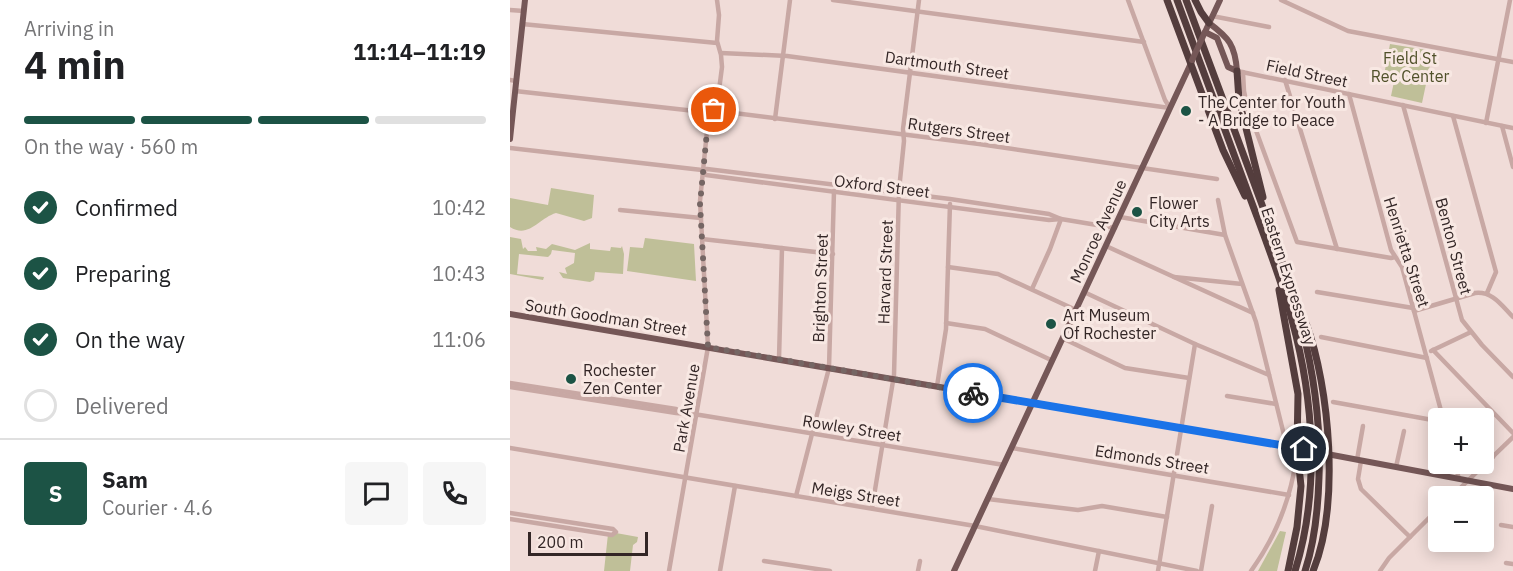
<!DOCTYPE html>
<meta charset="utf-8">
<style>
:root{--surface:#fff;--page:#f6f6f6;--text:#202124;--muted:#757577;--line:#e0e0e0;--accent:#1c5345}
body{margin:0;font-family:"IBM Plex Sans",sans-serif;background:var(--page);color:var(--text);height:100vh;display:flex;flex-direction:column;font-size:22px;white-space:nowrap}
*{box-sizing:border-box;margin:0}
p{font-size:20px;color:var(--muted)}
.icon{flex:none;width:33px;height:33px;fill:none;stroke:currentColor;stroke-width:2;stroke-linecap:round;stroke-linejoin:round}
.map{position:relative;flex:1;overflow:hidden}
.drawer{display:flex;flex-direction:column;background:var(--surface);width:510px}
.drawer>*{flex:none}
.controls{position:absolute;left:918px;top:408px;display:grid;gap:12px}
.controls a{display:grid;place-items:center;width:66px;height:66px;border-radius:6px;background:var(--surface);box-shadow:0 3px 15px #0003;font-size:30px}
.scale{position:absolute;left:18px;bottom:15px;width:120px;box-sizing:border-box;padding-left:6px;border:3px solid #332626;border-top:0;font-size:16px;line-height:21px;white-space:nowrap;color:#332626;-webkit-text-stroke:4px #f8e8e3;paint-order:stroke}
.pin{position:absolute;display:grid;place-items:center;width:51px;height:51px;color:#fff;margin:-26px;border:3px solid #fff;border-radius:50%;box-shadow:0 2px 6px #0007}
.courier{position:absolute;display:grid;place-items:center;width:60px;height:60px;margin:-30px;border:4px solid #1a73e8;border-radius:50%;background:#fff;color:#222;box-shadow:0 2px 8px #0007}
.head em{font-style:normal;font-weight:800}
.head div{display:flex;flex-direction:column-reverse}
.head{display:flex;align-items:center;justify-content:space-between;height:102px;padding:0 24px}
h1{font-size:39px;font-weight:800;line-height:45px}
.bar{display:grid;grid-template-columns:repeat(4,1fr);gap:9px 6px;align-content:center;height:72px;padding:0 24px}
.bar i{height:8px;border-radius:4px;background:var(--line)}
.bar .on{background:var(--accent)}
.bar p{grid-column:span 4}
.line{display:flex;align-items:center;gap:15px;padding:0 24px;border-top:2px solid var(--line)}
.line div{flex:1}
.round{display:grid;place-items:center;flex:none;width:63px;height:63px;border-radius:6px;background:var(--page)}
ol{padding:0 24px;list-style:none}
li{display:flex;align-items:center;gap:18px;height:66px}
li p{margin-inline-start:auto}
li .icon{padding:6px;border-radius:50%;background:var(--accent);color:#fff;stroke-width:4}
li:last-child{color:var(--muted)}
li i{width:33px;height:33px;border:3px solid var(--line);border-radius:50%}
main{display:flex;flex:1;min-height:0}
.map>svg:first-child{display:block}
</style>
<main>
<section class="drawer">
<div class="head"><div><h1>4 min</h1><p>Arriving in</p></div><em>11:14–11:19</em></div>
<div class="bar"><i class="on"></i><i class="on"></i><i class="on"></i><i></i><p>On the way · 560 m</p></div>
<ol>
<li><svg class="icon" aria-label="check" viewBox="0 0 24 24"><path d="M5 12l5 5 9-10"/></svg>Confirmed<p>10:42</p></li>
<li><svg class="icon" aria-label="check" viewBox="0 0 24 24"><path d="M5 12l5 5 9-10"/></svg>Preparing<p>10:43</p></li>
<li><svg class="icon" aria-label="check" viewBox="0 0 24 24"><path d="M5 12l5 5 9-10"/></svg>On the way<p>11:06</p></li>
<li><i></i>Delivered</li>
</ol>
<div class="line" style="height:108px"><b class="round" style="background:var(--accent);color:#fff">S</b><div><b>Sam</b><p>Courier · 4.6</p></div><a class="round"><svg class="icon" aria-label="chat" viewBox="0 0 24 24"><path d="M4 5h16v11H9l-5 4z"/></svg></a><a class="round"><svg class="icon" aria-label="phone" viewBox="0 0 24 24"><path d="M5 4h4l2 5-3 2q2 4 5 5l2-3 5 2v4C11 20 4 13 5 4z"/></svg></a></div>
</section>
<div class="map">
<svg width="1003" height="571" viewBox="0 0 1003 571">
<rect width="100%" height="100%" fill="#f0dcd8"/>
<g fill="#bfbf98">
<path d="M880,44L923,51L912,103L881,96L885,77L874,75Z"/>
<path d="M41,188L84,195L82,218L74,221L46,213C29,218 19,239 0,227V198L38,205Z"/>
<path d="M0,237L11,239L13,249L15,247L18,251H27L26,247L36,249L42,244L65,250L80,243V249L100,251L101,247L111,248L112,246L114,254L113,274L85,272L84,280L80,282L53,278L49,272L57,274L55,268L64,263L65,253L42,250L41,254L38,257L9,254L7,274L34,277L33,280L0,274Z"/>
<path d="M135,238L184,244L186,281L117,271L120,247L133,248Z"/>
<path d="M770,531L776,532L767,571H748Z"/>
<path d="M106,533L128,537L127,542L123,545L120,571H94L98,534Z"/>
</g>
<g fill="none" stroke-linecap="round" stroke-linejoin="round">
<g stroke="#c8a8a4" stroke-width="4.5">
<path d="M323,0L634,42"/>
<path d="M618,0L655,100L660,108"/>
<path d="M771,0L838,31L1003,62"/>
<path d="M0,10L14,11"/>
<path d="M702,16L759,27"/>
<path d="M12,24L207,43"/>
<path d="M211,53L277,56L660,108"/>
<path d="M727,71L1003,128"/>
<path d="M733,72L734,91L737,106L787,242L881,258L885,257"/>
<path d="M0,80L6,81"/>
<path d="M775,80L827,249"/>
<path d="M5,91L194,112L208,111L469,144L707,179"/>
<path d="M839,94L881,250L892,267L933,418"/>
<path d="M893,105L952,320L972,345L1003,377"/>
<path d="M943,116L986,272L977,293"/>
<path d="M265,119L280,0"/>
<path d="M976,123L1000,0"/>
<path d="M992,126L1003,167"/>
<path d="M0,148L192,170L197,169L440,199L539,214L551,219"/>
<path d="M192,170L196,175L539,220L551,219L605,228"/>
<path d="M708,200L715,235L746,322L774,435"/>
<path d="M110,210L191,218"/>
<path d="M610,217L715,235"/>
<path d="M192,239L323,254"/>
<path d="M596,246L743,313"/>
<path d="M438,267L488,274L566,310"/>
<path d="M664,277L732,284"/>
<path d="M522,289L540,249L551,219"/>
<path d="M574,292L685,344L759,375"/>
<path d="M807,292L903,308"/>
<path d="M904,311L965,293C983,291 992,306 1003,317"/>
<path d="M436,323L475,329L541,360"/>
<path d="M811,337L917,358"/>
<path d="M552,338L615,368L679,378"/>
<path d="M923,350L1003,433"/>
<path d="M921,351L961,332"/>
<path d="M269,359L272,248"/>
<path d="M0,383L166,409L171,412"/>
<path d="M427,386L436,329L440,204"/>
<path d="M0,387L166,413L190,415L494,465"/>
<path d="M717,396L766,404"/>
<path d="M823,402L928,421"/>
<path d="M931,412H939L945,418"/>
<path d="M974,447L983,457"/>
<path d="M0,448L465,526L687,571"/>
<path d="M502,448L779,495"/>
<path d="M847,460L853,426"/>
<path d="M851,461L848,479L851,489L900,537"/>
<path d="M945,464L949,479"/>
<path d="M886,467L894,431"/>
<path d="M286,496L319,368L324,191"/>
<path d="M942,496L1003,437"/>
<path d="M478,499L568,510L592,506L657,517"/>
<path d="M362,508L384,375L389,190L394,141L393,129L409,0"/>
<path d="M0,513L103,529L106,532L102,535L0,519"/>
<path d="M991,525L1003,527"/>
<path d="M254,561L320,571"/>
<path d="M996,563L1003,564"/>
<path d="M159,571L198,347L190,201L198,121L208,98L212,67L211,55L207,41L209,15L207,0"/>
<path d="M210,571L225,486"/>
<path d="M408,571L410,561"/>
<path d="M585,571L589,551"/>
<path d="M648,571L685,344"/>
<path d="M691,571L702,506"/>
<path d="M741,571C765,538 780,501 786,460"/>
<path d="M870,571L879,558L928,509"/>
</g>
<g stroke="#755757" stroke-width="6">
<path d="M699,23C719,38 725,45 727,71L718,67L707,38L695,32C700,21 705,11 710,0"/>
<path d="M0,139L15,0"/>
<path d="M0,314L794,449"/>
<path d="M817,454L1003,489"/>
<path d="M444,571L682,61"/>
</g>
<g stroke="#543d3d" stroke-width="7">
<path d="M657,0L713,150L735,196"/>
<path d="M667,0C690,62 713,125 736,187C752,231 770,275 782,320C804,400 810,491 785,571"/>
<path d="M676,0C699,61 721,122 744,183C781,283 813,369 809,477C808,509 805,541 795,571"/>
<path d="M685,0L691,12L699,23"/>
<path d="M727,71L729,100L753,197"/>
<path d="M769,290L788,394L787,448L791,486L787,527L778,571"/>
<path d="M796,323C820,388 830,506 803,571"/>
</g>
<g stroke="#755757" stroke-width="6">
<path d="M682,60L695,32"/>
<path d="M794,449L816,454"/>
</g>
</g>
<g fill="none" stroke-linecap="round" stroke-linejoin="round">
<path stroke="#756664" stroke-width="6" stroke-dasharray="0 10.8" d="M204,110L201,111L198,121L190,204L198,347L463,393"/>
<path stroke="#1a73e8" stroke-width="8" d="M463,393L794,449"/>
</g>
<g fill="#1c5345" stroke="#f8e8e3" stroke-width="2">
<circle cx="676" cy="111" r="6"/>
<circle cx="627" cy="212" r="6"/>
<circle cx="541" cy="324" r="6"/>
<circle cx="61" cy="379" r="6"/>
</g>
<g text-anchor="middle" stroke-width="6" stroke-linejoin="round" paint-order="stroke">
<g font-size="16" fill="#50512a" stroke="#f8e8e3">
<text x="900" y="64">Field St<tspan x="900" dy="18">Rec Center</tspan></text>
</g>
<g font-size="16" fill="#332626" stroke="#f8e8e3">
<text transform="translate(437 65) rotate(8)" y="6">Dartmouth Street</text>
<text transform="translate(797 73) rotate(12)" y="6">Field Street</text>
<text transform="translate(449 130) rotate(8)" y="6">Rutgers Street</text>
<text transform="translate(372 186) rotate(7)" y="6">Oxford Street</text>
<text transform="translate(588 231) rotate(-65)" y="6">Monroe Avenue</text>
<text transform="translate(944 246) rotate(75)" y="6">Benton Street</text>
<text transform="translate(897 252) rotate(72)" y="6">Henrietta Street</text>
<text transform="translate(375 272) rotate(-88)" y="6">Harvard Street</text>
<text transform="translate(779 276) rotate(72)" y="6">Eastern Expressway</text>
<text transform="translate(310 288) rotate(-88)" y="6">Brighton Street</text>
<text transform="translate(96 317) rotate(9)" y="6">South Goodman Street</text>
<text transform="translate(176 408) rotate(-80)" y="6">Park Avenue</text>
<text transform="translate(342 428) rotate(9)" y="6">Rowley Street</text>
<text transform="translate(642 459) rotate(9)" y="6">Edmonds Street</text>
<text transform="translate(346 494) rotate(9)" y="6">Meigs Street</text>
</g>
<g font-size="16" fill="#332626" stroke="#f8e8e3" text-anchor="start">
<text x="688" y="108">The Center for Youth<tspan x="688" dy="18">- A Bridge to Peace</tspan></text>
<text x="639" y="209">Flower<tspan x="639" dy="18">City Arts</tspan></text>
<text x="553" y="321">Art Museum<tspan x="553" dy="18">Of Rochester</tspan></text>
<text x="73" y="376">Rochester<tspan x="73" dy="18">Zen Center</tspan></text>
</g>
</g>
</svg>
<div class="controls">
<a>+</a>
<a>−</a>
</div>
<div class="scale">200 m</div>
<div class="pin" style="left:204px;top:110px;background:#ea580c"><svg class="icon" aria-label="bag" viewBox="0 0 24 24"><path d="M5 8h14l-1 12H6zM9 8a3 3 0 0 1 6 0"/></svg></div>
<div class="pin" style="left:794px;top:449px;background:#1f2937"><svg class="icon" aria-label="home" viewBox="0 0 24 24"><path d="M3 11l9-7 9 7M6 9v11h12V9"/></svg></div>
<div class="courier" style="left:463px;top:393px"><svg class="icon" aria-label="bike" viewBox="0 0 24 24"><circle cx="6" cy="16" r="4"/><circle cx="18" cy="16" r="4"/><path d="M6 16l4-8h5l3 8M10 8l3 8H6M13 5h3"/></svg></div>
</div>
</main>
